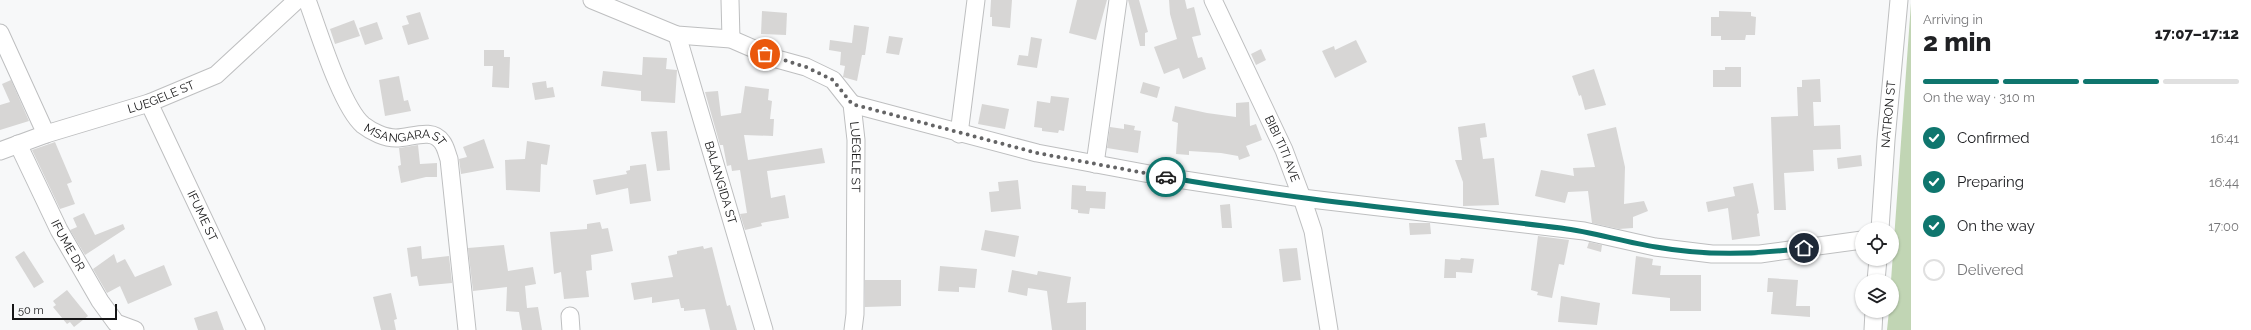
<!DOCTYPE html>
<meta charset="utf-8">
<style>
:root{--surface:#fff;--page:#f2f2f2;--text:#202124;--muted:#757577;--line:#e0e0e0;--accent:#0f766e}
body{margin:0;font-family:Raleway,sans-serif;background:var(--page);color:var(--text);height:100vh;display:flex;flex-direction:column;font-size:15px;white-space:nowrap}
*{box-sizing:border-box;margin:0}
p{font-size:13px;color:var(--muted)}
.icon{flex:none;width:22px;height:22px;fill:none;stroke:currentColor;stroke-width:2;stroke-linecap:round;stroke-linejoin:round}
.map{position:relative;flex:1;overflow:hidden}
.drawer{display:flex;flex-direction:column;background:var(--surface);width:340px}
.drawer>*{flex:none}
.fabs{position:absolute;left:1855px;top:222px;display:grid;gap:8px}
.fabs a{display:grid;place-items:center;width:44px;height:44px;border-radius:50%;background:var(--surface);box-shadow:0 1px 3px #0004;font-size:20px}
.scale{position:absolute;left:12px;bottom:10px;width:105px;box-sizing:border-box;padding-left:4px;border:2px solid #151516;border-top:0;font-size:11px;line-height:14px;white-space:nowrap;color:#151516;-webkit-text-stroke:3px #f7f8f9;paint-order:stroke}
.pin{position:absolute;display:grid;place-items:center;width:34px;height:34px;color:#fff;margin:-17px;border:2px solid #fff;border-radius:50%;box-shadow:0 1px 4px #0007}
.courier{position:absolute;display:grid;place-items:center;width:40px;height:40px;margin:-20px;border:3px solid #0f766e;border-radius:50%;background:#fff;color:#222;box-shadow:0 1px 5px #0007}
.summary em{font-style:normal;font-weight:800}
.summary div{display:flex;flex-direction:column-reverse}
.summary{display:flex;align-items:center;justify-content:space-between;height:68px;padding:0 12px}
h1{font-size:26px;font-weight:800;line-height:30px}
.bar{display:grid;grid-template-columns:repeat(4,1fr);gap:6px 4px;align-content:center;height:48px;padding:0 12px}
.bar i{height:5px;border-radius:3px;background:var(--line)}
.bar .current{background:var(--accent)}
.bar p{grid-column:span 4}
ol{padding:0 12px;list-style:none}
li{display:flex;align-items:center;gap:12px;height:44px}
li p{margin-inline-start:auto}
li .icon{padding:4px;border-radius:50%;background:var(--accent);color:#fff;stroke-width:4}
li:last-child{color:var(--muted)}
li i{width:22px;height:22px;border:2px solid var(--line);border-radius:50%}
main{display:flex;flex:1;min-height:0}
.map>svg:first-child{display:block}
</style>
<main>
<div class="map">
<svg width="1911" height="330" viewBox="0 0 1911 330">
<rect width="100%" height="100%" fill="#f7f8f9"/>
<path fill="#c1d5b4" d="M1911,3V330H1887L1889,311H1892L1891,281Z"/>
<g fill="#d7d6d5">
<path d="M991,0H1012L1010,28L992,26V17H990Z"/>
<path d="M1077,0H1107L1096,40L1069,33Z"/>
<path d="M1128,0H1139L1148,32L1145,33V46H1140Z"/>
<path d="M1169,0H1185L1187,9L1194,7L1201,35L1192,37L1198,58L1202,57L1206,69L1183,79L1179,68L1164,74L1154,47L1177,39L1170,14Z"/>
<path d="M762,11L787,13L786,35L761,34Z"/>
<path d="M1719,11L1751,12V16L1756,17L1755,35H1746L1745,40H1721V36H1711V17H1719Z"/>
<path d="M420,12L429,39L408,45L402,26L409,24L406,16Z"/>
<path d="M354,20L360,36L335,44L330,29Z"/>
<path d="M377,22L383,39L365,45L359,28Z"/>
<path d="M854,25L869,27L865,55H862L857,81L843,77L845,66L840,65L841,52L829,50L830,40L852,43Z"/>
<path d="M889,36L903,38L899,55L886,53Z"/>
<path d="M1031,37L1042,39L1037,68L1017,65L1019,55L1028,56Z"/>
<path d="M1356,40L1367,62L1335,78L1322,51L1334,46L1335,50Z"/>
<path d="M1261,49L1266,60L1256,65L1251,54Z"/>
<path d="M484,50H504V57H510L509,88L492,87L493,66H484Z"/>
<path d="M643,57L667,58L666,69L677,70L675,103L641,101V91L601,86L603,71L642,75Z"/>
<path d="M1725,67H1741V87H1713V70H1725Z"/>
<path d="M1594,69L1606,105L1585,110L1581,95L1579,96L1572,76Z"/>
<path d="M399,76L404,101L408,100L411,111L385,116L379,80Z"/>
<path d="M1820,79L1821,102H1813L1814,126L1840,125L1841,149L1813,150L1814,171L1784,173L1786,210H1774L1771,117L1798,116L1797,87H1802V80Z"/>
<path d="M11,80L29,121L0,130V105L10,102L2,84Z"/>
<path d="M546,81L547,88L553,87L555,97L535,100L532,83Z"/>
<path d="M1143,82L1160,87L1157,98L1140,93Z"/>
<path d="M745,86L769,89L768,100L772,101L770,119H774L773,136L744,135L748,160L822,148L825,163L767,171L771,198L785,195L789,218L761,223L762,226L745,230L740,214L747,213L740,170L732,171L731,165L727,166L723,145H720L705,92L718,91L721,116L741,113Z"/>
<path d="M1051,96L1069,98L1064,131L1059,130L1058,133L1042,131V128L1034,127L1037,101L1050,103Z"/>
<path d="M1249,102L1250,126L1256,124L1262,140L1246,146L1250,156L1239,160L1238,156L1221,153L1189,151V155L1176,154L1178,123L1172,121L1175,106L1207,113L1236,117V103Z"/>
<path d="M982,104L1009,109L1005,129L978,124Z"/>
<path d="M1485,123L1487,137L1480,138L1483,159L1494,158L1499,205L1463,206V182L1455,160H1462L1458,127Z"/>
<path d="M1124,124L1135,126L1134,130L1141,131L1138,153L1107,148L1110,127L1124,129Z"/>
<path d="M1616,127L1625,167L1624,204L1644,201L1648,211L1633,217V228L1619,229L1592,223L1588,191L1568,192L1565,203L1535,196L1541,170L1574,176L1573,168L1595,167L1587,134Z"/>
<path d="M667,131L670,170L657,171L651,132Z"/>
<path d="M484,139L494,168L461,174L459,159L467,157L463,147Z"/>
<path d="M527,141L550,145L547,165L541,164L540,192L506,190L505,160L525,159Z"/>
<path d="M55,142L72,182L67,184L75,204L60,209L32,150Z"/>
<path d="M418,145L420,164L437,163V177H426L401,183L398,166L401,165L399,148Z"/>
<path d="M1861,155L1862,166L1838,169L1837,158Z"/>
<path d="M646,164L651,201L630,204L628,188L596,195L593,180L627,174L626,171L630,170V166Z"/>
<path d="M1018,180L1021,209L991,212L989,192L999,191L998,182Z"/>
<path d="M1753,183L1759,213L1757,214L1760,236L1732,240L1728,208L1708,212L1706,202L1735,196L1733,187Z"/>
<path d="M1072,185L1086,186V191L1106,192L1105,209L1090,208L1089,214L1078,213V210L1071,209Z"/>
<path d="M1230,204L1232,228H1222L1220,205Z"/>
<path d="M84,213L95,235L123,224L125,229L85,255L70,230L77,227L73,218Z"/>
<path d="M600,222L602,229L608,228L613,251L591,255L592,270L586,271L589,297L564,299L561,272L554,274L550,232L587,229V224Z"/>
<path d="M1409,223H1430L1431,234L1410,235Z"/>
<path d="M985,230L1019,236L1015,257L981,250Z"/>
<path d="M1538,236L1569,240L1564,265L1559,264L1552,298L1537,295L1538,292L1531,290Z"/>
<path d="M1589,242L1602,245L1601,252L1587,248Z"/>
<path d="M504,245L508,271L533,267L536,284L525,286L527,308L538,307L542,330H522L519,312L506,311L507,287L473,291L468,248Z"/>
<path d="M421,246L422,259L449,256L452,283L419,286L417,276L411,277L407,248Z"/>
<path d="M703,246L704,249L712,247L727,306L730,305L737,330H710L705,309L684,311V308H681L679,299L652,303V297L634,300L631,283L673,277L668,256L677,254V251Z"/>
<path d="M1297,248L1301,280L1283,282L1279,249Z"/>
<path d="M24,251L44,282L34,288L15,257Z"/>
<path d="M114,254L117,263L125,259L135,277L164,265L172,285L128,304L120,286L107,293L93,269Z"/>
<path d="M1636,256L1653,259L1652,265L1661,266L1660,275H1701V311H1670V298L1632,294Z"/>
<path d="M1461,258L1474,259L1472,273L1456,272V278H1444L1445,259L1460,260Z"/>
<path d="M940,266L977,269L975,288L959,287V292L938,291Z"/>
<path d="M1012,270L1037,275L1038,271L1071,277L1067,303L1086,302V330H1052L1047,291L1028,288L1027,296L1008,292Z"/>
<path d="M1768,278L1798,280L1796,306H1810V317L1771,314L1773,292H1767Z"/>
<path d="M865,280H901V306L865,307Z"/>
<path d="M67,290L88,316L74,327L70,322L67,324L53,307L56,305L53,301Z"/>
<path d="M391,293L397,319L394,320L396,330H381L373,297Z"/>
<path d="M1561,296L1600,303L1597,325L1558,322Z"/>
<path d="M217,311L224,330H198L194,318Z"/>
</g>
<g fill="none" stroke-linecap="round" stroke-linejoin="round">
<g stroke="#bebfc0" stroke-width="19">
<g id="street">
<path id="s1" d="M307,0C318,29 341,106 363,125C372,132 385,138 396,138C411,138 432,127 442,142C446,147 447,154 449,159L467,330"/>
<path id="s2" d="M592,0L677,35L731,39L777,59L806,67L833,80L852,104L856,140L855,314L853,330"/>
<path d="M730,0L731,39"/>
<path id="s3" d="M1213,0L1284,150L1302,198L1313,231L1329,330"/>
<path d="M0,33L46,134"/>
<path id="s4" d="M677,35L764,330"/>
<path id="s5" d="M149,103L256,330"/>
<path d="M852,104L1037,153L1171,178L1302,198L1584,231L1655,247L1712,254H1760L1862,240"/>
<path d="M959,134L976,0"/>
<path id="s6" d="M18,144L59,230L100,301L116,323L135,330"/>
<path id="s7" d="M0,151L46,134L149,103L216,75L297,0"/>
<path d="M1095,164L1118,0"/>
<path id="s8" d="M1880,229L1886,140L1899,0"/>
<path d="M1876,281L1878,259"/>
<path d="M570,316L571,330"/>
<path d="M1873,330L1874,311"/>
</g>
</g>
<use href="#street" stroke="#fff" stroke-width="17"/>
</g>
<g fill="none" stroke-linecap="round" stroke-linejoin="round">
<path stroke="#646465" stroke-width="4" stroke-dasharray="0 7.2" d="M765,54L806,67L833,80L852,104L1037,153L1166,177"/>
<path stroke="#0f766e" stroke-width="5" d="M1166,177C1297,200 1429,212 1561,228C1593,232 1624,242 1656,247C1706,256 1754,255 1804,248"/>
</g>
<g text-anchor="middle" stroke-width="3" stroke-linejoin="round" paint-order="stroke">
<g font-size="12" fill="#151516" stroke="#f7f8f9">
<text dy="4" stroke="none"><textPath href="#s7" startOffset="170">LUEGELE ST</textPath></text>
<text dy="4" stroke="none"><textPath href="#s8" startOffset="115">NATRON ST</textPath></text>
<text dy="4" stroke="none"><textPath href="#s1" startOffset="183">MSANGARA ST</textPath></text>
<text dy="4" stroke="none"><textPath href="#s3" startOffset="164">BIBI TITI AVE</textPath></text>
<text dy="4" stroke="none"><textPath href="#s2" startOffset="340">LUEGELE ST</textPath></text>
<text dy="4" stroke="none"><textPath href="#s4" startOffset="154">BALANGIDA ST</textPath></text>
<text dy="4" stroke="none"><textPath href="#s5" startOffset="125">IFUME ST</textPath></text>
<text dy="4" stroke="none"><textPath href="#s6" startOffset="113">IFUME DR</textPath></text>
</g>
</g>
</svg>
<div class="fabs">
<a><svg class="icon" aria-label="locate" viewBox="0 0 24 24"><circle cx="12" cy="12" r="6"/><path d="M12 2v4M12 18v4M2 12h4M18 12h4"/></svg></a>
<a><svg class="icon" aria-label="layers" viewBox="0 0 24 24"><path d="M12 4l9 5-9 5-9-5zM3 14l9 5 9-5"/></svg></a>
</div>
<div class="scale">50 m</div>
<div class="pin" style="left:765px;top:54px;background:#ea580c"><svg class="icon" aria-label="bag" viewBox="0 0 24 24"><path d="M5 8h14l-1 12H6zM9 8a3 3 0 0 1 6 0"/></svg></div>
<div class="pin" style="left:1804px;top:248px;background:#1f2937"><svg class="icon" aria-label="home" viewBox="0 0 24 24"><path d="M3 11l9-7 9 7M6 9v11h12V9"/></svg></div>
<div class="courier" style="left:1166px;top:177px"><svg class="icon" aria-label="car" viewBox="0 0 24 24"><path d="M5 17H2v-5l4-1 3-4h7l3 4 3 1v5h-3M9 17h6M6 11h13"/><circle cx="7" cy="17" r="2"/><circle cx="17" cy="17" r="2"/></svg></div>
</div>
<section class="drawer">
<div class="summary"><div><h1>2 min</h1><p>Arriving in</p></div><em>17:07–17:12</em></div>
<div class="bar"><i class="current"></i><i class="current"></i><i class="current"></i><i></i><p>On the way · 310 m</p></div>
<ol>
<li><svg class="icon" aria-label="check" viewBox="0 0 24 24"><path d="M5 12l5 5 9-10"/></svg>Confirmed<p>16:41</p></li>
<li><svg class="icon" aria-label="check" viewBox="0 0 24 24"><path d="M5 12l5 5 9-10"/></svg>Preparing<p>16:44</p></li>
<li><svg class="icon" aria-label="check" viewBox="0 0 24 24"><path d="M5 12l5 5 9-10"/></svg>On the way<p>17:00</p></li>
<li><i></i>Delivered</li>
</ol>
</section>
</main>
